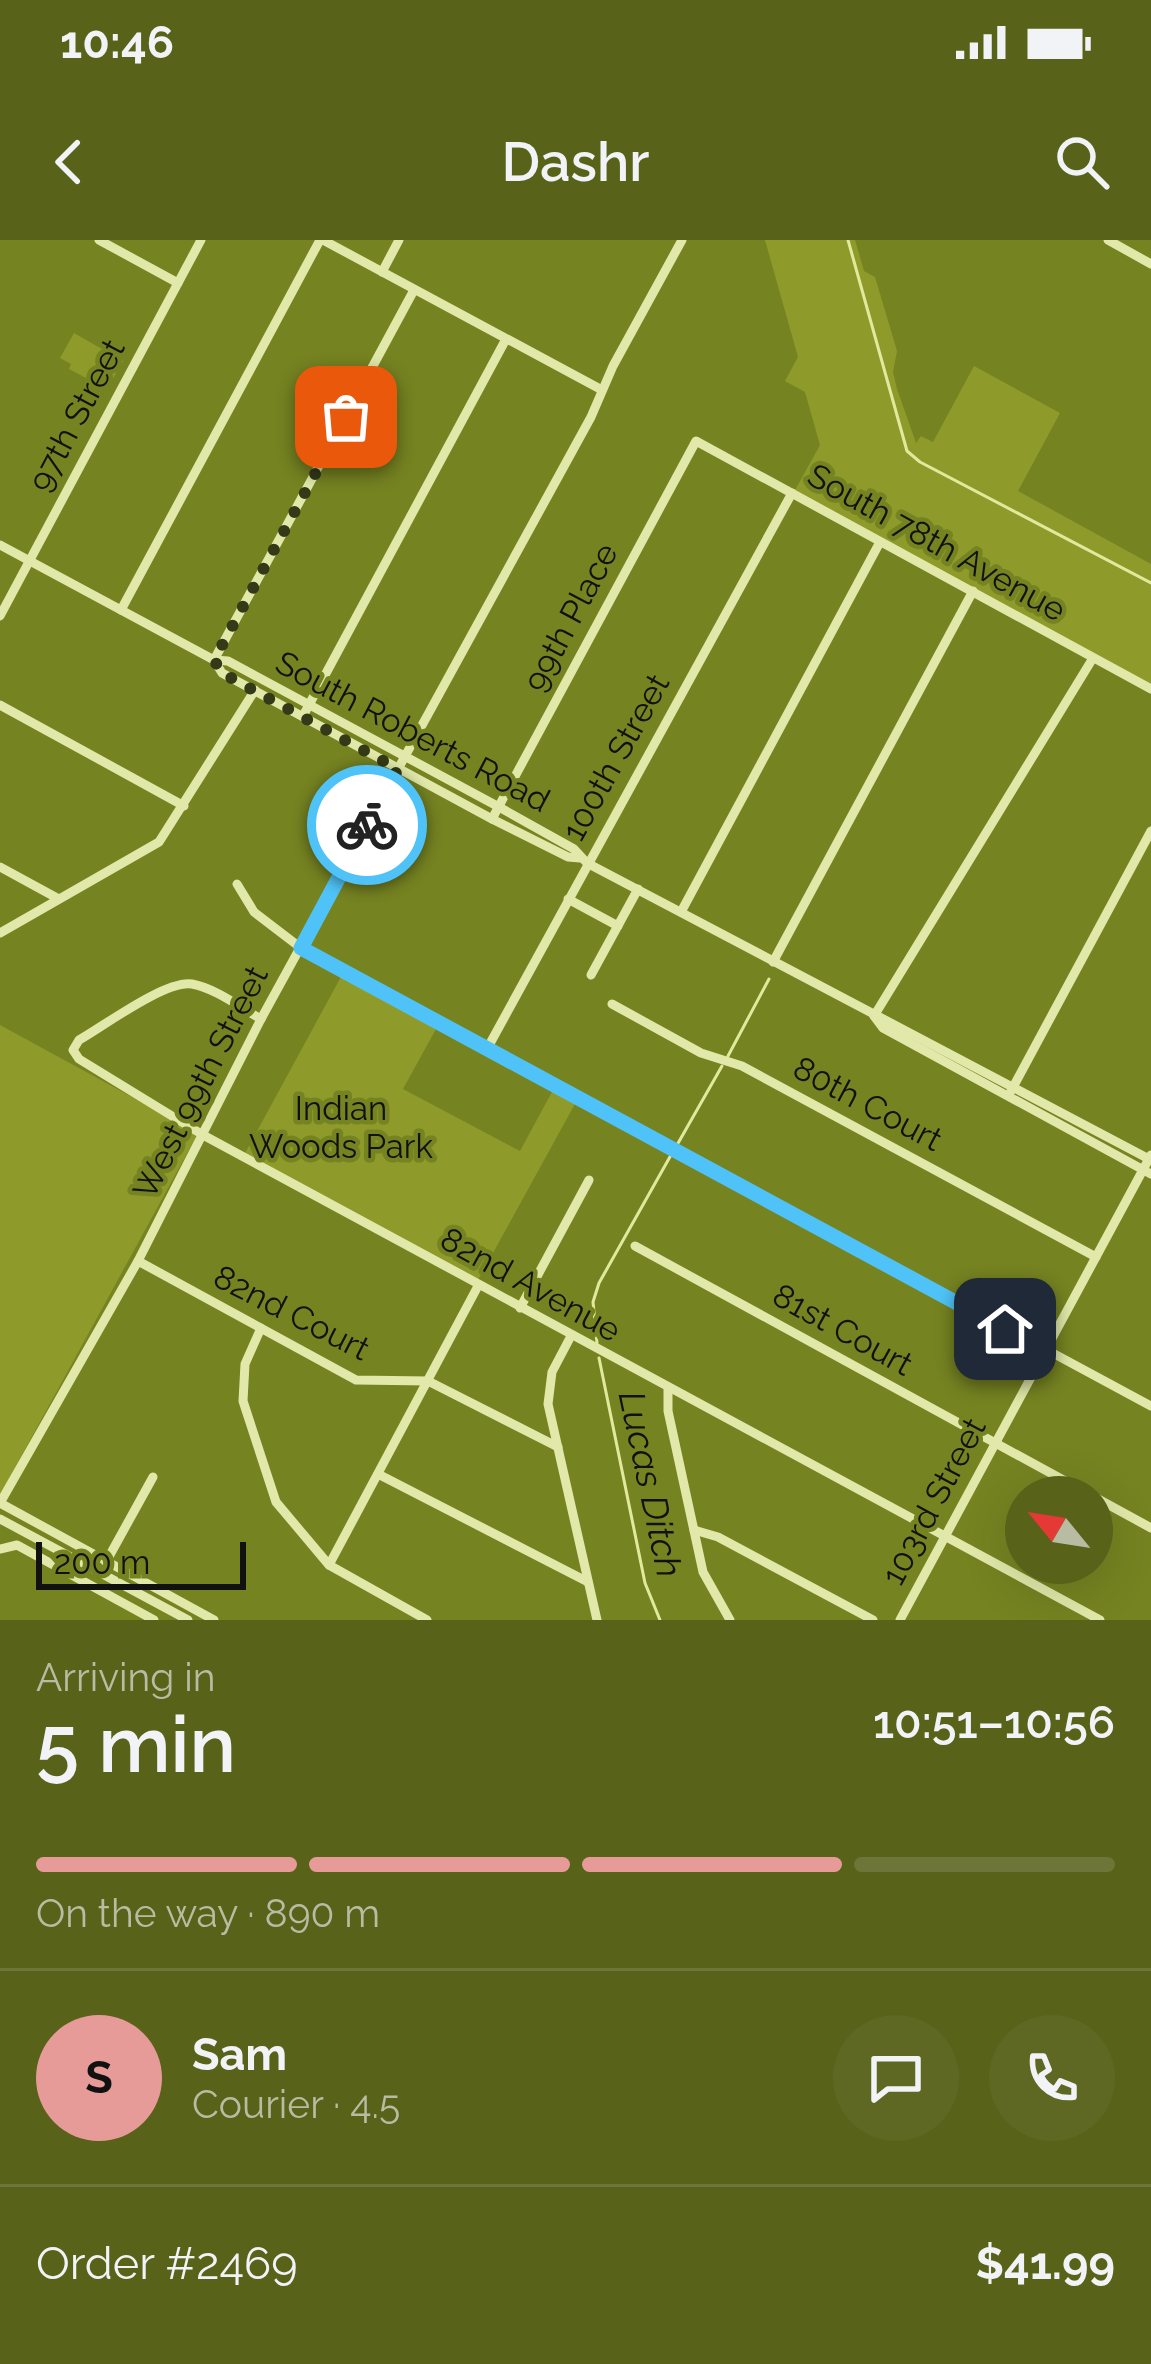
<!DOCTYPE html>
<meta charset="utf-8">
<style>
:root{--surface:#586219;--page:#5e6822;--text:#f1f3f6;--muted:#b7bca2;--line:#6d7638;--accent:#e69b98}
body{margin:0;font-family:Raleway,sans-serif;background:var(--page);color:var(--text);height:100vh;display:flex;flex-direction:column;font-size:45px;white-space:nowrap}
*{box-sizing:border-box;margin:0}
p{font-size:39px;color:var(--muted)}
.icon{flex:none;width:66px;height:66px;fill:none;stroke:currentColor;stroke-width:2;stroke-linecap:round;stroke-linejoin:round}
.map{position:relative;height:1380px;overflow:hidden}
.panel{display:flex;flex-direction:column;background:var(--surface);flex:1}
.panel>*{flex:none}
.needle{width:78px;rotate:300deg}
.tools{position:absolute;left:1005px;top:1236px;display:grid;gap:24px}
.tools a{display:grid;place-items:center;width:108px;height:108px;border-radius:50%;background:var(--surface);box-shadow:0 12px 48px #0002;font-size:60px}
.scale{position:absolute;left:36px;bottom:30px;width:210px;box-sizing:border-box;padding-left:12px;border:6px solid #111;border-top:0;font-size:33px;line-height:42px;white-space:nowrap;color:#111;-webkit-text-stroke:9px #768321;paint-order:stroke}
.pin{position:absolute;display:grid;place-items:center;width:102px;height:102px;color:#fff;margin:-51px;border-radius:24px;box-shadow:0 6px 18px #0006}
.courier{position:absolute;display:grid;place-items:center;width:120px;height:120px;margin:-60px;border:9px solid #4fc3f7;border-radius:50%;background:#fff;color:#222;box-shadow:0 3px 15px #0007}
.head em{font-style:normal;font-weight:600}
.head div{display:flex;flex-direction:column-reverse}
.head{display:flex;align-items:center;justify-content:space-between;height:204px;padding:0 36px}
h1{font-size:78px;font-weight:600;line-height:90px}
.bar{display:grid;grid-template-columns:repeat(4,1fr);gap:18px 12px;align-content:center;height:144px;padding:0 36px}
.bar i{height:15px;border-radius:9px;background:var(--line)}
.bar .active{background:var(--accent)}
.bar p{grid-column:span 4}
.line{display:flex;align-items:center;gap:30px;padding:0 36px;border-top:3px solid var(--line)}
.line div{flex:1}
.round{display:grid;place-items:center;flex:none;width:126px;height:126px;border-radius:63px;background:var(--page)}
.status{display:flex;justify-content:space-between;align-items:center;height:84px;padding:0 60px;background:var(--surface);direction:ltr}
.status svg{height:33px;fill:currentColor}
header{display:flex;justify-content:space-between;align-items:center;height:156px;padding:0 36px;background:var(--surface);font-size:54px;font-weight:600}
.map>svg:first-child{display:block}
</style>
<div class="status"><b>10:46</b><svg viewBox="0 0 49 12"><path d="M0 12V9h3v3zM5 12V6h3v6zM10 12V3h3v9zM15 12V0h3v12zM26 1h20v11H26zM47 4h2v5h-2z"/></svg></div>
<header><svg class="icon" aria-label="back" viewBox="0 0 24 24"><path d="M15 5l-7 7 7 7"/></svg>Dashr<svg class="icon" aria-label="search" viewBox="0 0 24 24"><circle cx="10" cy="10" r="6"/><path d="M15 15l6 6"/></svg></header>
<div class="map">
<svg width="1151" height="1380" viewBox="0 0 1151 1380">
<rect width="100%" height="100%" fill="#768321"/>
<g fill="#8e9b2b">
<path d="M765,0H855L864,31L875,37L897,111L893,132L897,149L916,203L921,196L933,202L974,126L1060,173L1018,251L1151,324V445L794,252L820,205L805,152L785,141L798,117Z"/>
<path d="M74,93L123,121L107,149L69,129L71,124L60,118Z"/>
<path d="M342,735L436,789L403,849L520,911L553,850L576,862L477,1042L244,915Z"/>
<path d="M0,785L187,887L196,897L0,1255Z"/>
</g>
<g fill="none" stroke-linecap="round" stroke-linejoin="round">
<g stroke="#e2e99d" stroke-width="3">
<path d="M848,0L907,211L920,222L1151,343"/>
<path d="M728,816L769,739"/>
<path d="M677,905L722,826"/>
<path d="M597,1103L593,1062L599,1043L671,915"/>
<path d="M599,1118L645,1343L660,1380"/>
</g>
<g stroke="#e1e8a9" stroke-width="9">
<path d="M99,0L178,43"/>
<path d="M323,0L602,150"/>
<path d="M1108,0L1151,24"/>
<path d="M382,32L399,0"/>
<path d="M0,305L214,420L228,421L499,567L574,609L587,623L1151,920"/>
<path d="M121,370L320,0"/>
<path d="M0,376L201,0"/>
<path d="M214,420L414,50"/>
<path d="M214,420L222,433L492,579L568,617L580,618"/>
<path d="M0,465L184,566"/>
<path d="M303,476L506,99"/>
<path d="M492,579L696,201L1151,449"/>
<path d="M0,627L57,658"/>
<path d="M237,644L254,672L301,708L1151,1166"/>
<path d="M568,659L618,686"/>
<path d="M681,672L880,302"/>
<path d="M0,693L159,602L255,450"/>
<path d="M773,722L973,351"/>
<path d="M591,735L638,649"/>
<path d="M612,764L701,813L742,826L1096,1017"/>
<path d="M874,776L1093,418"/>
<path d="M874,776L883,788L1151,934"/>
<path d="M261,779C241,768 215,748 192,744C165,740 104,786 79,800L73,810L79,819L203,895L1100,1380"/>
<path d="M487,809L792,253"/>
<path d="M1011,851L1151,591"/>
<path d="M635,1006L1151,1288"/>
<path d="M138,1021L356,1140L428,1141L558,1207"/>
<path d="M520,1068L589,940"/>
<path d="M261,1088L245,1124L243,1161L276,1262L329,1325L427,1380"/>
<path d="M571,1096L552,1132L548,1164L597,1380"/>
<path d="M668,1149V1171L703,1332L730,1380"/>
<path d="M378,1234L588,1342"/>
<path d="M0,1279L188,1380"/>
<path d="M694,1290L718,1297L873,1380"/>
<path d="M0,1309L17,1305L154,1380"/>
<path d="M106,1322L153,1237"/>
<path d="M329,1325L478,1046"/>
<path d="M214,1380L0,1263L138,1021L261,779L591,177L613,126L682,0"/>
<path d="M900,1380L1151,915"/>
</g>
</g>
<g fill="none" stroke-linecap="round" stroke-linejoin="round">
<path stroke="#343917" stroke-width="12" stroke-dasharray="0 21.6" d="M346,177L214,420L222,433L398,529L367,585"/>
<path stroke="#4fc3f7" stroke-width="15" d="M367,585L301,708L1005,1089"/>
</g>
<g text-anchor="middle" stroke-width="9" stroke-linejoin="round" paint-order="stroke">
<g font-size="33" fill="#111" stroke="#768321">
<text transform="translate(76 175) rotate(-62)" y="12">97th Street</text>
<text transform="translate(937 302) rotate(29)" y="12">South 78th Avenue</text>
<text transform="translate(570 377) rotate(-62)" y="12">99th Place</text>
<text transform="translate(413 491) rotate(28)" y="12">South Roberts Road</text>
<text transform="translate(615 517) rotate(-61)" y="12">100th Street</text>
<text transform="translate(200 842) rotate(-63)" y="12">West 99th Street</text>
<text transform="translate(868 863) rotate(28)" y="12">80th Court</text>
<text transform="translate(531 1044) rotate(29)" y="12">82nd Avenue</text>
<text transform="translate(292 1072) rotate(27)" y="12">82nd Court</text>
<text transform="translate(843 1089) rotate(29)" y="12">81st Court</text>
<text transform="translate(933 1261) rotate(-62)" y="12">103rd Street</text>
</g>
<g font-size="33" fill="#111" stroke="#768321">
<text x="341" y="880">Indian<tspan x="341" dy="38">Woods Park</tspan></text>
</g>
<g font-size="36" font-style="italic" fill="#111" stroke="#768321">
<text transform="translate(651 1244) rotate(78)" y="13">Lucas Ditch</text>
</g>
</g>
</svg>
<div class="tools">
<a><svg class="needle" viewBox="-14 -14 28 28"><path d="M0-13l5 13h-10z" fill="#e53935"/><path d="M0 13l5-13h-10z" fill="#b7bca2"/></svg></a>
</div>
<div class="scale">200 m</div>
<div class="pin" style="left:346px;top:177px;background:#ea580c"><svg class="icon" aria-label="bag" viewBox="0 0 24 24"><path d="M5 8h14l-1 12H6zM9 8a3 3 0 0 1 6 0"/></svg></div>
<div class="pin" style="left:1005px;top:1089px;background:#1f2937"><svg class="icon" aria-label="home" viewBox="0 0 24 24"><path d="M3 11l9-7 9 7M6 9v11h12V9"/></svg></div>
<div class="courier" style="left:367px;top:585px"><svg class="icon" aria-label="bike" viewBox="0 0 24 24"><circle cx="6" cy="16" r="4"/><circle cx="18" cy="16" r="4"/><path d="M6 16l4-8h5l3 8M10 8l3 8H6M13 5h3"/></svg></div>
</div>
<section class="panel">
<div class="head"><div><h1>5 min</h1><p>Arriving in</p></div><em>10:51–10:56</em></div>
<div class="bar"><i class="active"></i><i class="active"></i><i class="active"></i><i></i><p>On the way · 890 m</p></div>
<div class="line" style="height:216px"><b class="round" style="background:var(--accent);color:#111">S</b><div><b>Sam</b><p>Courier · 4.5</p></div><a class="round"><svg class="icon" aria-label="chat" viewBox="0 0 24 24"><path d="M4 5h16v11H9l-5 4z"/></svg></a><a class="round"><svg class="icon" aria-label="phone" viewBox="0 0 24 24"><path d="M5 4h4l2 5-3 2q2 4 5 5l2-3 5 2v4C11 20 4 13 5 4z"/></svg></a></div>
<div class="line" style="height:156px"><div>Order #2469</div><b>$41.99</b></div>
</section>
